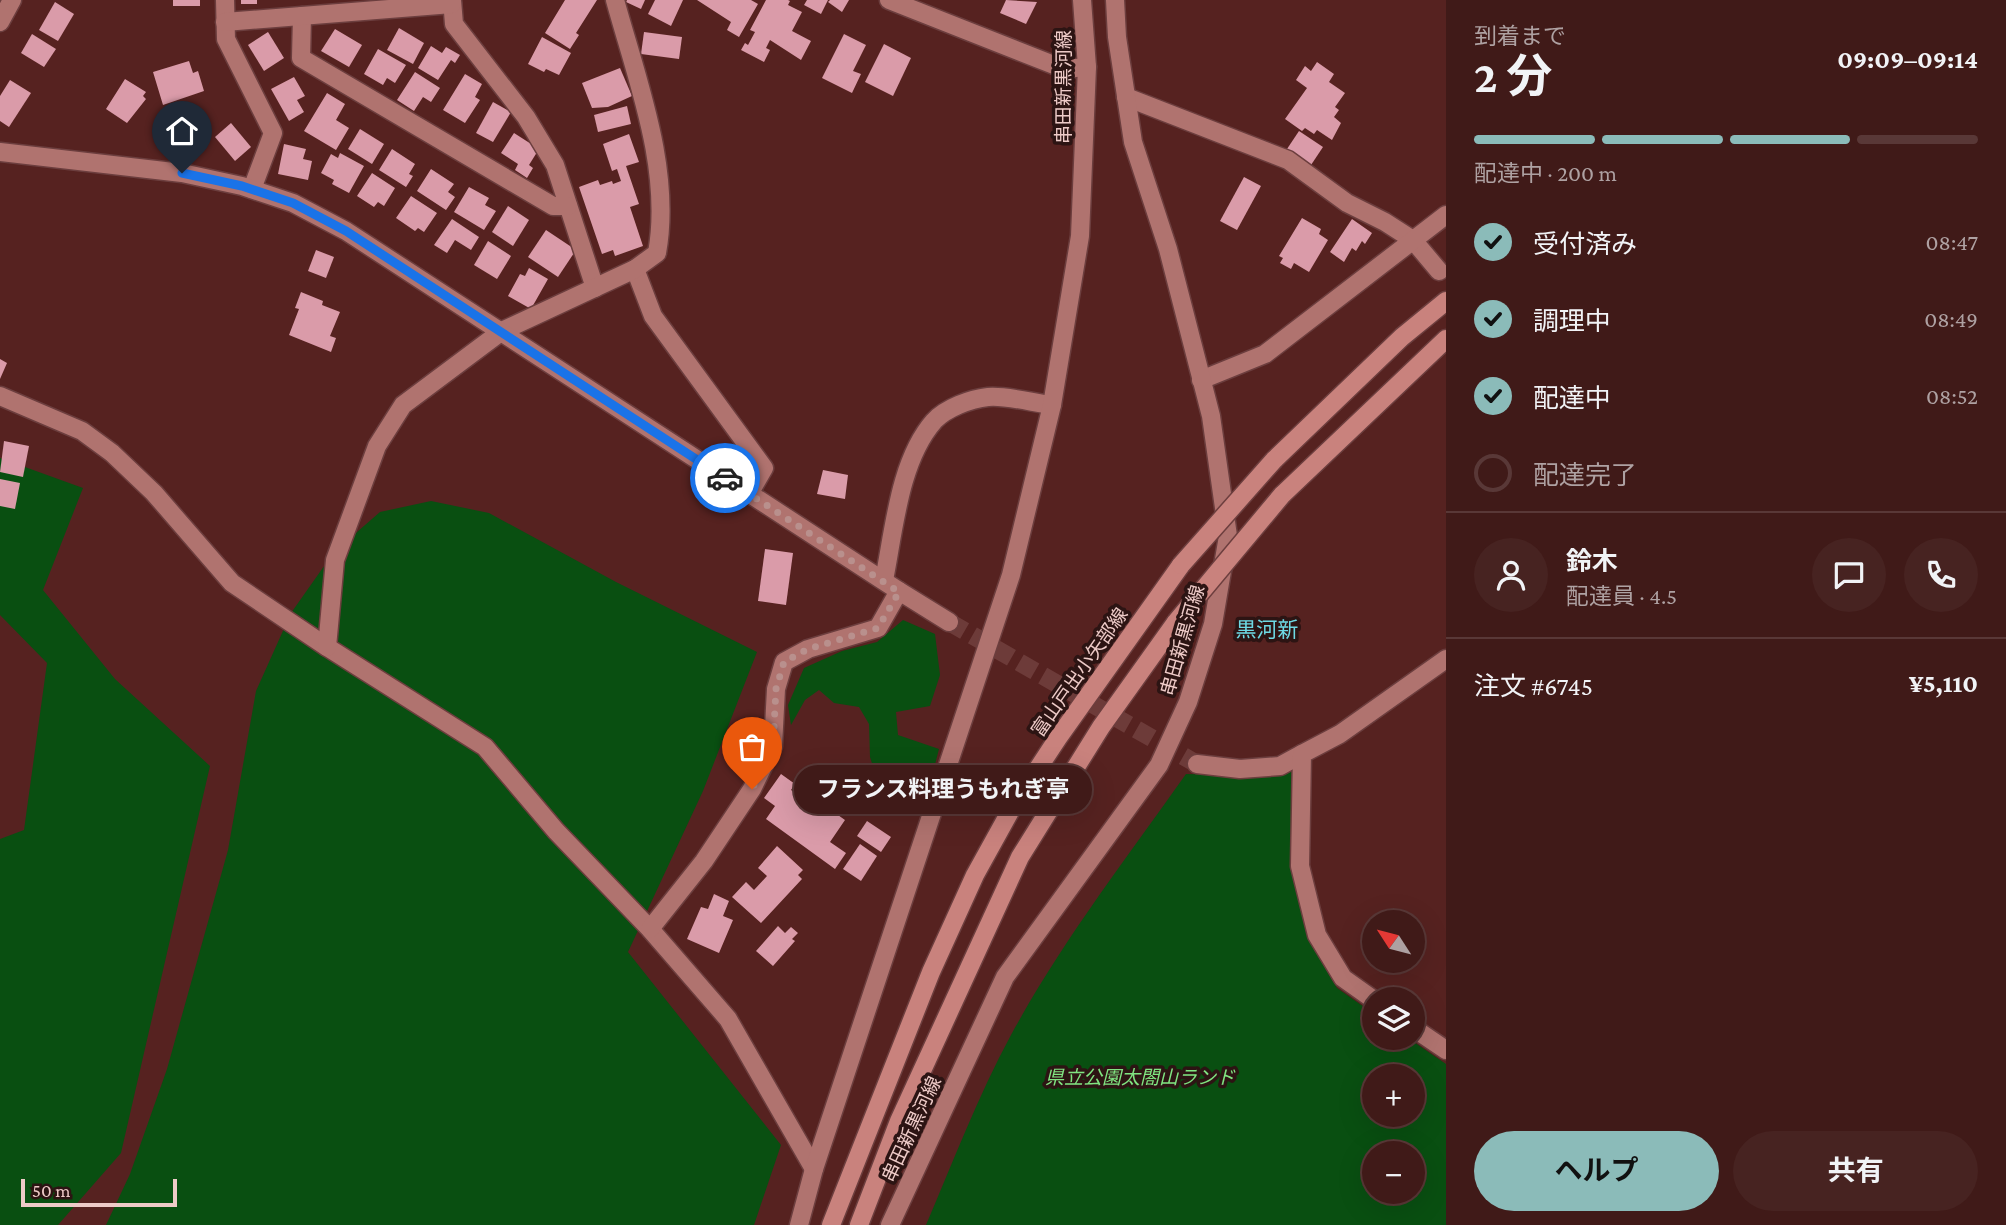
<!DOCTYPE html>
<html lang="ja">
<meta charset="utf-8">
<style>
:root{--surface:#401a18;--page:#472321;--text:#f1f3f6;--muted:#aea1a2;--line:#593837;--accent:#8bbbb9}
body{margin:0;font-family:"Crimson Pro","Noto Sans JP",serif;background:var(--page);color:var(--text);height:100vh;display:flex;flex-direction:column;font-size:26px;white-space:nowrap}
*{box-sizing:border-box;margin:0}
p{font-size:23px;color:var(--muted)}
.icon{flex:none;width:38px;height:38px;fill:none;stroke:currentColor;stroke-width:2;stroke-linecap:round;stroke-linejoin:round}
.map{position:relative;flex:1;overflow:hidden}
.sheet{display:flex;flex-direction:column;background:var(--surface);width:560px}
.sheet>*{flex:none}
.needle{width:46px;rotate:306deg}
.controls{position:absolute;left:1362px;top:910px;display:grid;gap:14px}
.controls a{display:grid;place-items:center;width:63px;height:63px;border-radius:50%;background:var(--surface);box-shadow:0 7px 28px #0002,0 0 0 2px var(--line);font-size:35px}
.scale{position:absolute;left:21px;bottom:18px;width:156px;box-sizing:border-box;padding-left:7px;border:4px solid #eecbc8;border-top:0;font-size:19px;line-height:24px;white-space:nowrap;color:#eecbc8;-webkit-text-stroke:5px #2c1413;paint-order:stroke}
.pin{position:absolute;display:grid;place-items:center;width:60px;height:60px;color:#fff;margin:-72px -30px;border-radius:50% 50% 50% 0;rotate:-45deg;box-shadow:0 0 7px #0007}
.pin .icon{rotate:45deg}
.courier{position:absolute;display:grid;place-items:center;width:70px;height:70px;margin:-35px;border:5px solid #1a73e8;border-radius:50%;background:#fff;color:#222;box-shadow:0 2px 9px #0007}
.bubble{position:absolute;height:49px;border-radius:24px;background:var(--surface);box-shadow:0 7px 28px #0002,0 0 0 2px var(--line);font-size:23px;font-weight:700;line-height:49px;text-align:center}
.summary em{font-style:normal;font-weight:700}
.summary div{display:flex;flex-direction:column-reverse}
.summary{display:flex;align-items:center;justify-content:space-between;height:119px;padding:0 28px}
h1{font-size:46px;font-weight:700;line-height:52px}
.bar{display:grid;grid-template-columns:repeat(4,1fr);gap:10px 7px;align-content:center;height:84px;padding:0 28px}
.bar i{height:9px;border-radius:5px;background:var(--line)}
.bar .current{background:var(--accent)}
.bar p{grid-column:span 4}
.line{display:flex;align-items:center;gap:18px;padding:0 28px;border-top:2px solid var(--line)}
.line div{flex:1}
.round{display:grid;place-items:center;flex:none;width:74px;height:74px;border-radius:37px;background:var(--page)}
ol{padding:0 28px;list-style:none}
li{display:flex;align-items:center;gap:21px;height:77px}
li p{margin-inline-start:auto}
li .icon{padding:7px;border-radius:50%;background:var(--accent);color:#111;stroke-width:4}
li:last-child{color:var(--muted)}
li i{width:38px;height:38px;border:4px solid var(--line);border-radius:50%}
.cta{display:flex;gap:14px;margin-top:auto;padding:14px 28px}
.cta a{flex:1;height:80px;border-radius:42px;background:var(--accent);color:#111;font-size:28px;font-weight:700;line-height:80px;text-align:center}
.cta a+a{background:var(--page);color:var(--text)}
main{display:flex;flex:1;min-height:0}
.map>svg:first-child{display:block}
</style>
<main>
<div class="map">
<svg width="1446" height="1225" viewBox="0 0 1446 1225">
<rect width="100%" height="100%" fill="#562220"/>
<g fill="#094f11" fill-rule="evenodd">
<path d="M0,458L83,488L43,590L115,679L210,766L121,1153L58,1225H0V839L24,830L47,663L0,615Z"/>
<path d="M431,501L489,513L616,582L757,652L703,791L628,952L781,1145L754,1225H106L130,1174L167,1069L228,850L256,691L291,613L334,552L380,512Z"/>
<path d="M903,620L935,634L940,675L930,706L896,712L898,735L939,749L930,784L903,794L879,786L870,757L869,724L859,707L834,703L819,690L805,700L791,725L788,705L804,668L842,651L877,642Z"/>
<path d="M1295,765L1292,868L1309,940L1337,988L1374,1014V1038H1408L1446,1064V1225H926C953,1162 978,1096 1011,1035C1061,943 1125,860 1186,774L1282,776ZM1374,1076H1412V1115H1374ZM1374,1153H1412V1192H1374Z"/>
</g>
<g fill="#da9ba9">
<rect x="173" y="0" width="27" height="6"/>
<rect x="241" y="0" width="16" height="4"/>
<path d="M565,0H597L576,33L579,35L570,49L545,33Z"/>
<path d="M627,0H645L641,9L626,2Z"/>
<path d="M655,0H683L671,26L648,14Z"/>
<path d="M697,0H751L758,4L739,37L727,30L731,22Z"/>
<path d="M766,0H788L790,1L788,5L802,12L792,31L811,41L801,60L770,40L766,48L770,50L764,62L741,50L745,43L748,45L755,32L750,30Z"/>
<path d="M807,0H828L821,14L804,5Z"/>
<path d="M830,0H849L842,12L828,2Z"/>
<path d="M1006,0L1037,2L1026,24L1000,13Z"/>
<path d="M55,2L74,14L58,41L39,30Z"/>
<path d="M399,28L424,43L413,64L387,50Z"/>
<path d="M335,29L362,45L349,67L321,51Z"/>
<path d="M268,32L284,58L264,71L248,45Z"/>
<path d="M644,32L682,37L679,59L641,54Z"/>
<path d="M32,34L56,49L44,67L21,53Z"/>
<path d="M844,34L866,45L853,71L861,74L852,93L822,78Z"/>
<path d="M542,37L571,53L559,75L546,69L544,72L528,64Z"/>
<path d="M884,44L911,58L893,96L865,82Z"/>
<path d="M431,46L442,53L446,47L460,55L455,63L451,60L438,80L418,68Z"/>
<path d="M378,49L406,65L395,83L387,78L383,85L364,74Z"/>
<path d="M189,61L193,73L198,71L204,91L163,105L153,72Z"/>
<path d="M1317,62L1334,74L1329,82L1345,93L1335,107L1339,110L1334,117L1341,123L1332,140L1317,130L1314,134L1305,128L1302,131L1285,119L1307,88L1296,80L1305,66L1311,71Z"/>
<path d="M620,68L632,96L608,107L592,108L582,83Z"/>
<path d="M415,72L440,88L431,102L423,97L414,111L397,100Z"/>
<path d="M465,74L482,84L475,97L480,100L465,123L443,110Z"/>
<path d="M294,77L305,96L297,100L304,112L289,121L271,89Z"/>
<path d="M125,79L146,92L143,96L146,99L127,123L106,109Z"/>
<path d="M10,80L31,93L9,127L0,121V96Z"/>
<path d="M327,93L345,104L336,120L349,128L336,150L304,131Z"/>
<path d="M493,102L511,112L493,142L476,133Z"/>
<path d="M627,106L631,124L598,132L594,115Z"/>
<path d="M231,123L251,147L235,161L215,137Z"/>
<path d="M360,129L384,144L372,164L348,149Z"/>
<path d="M1299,131L1323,147L1311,165L1287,149Z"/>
<path d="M514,133L539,149L529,165L533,168L527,178L515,170L518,164L501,153Z"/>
<path d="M629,134L639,162L626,166L639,204L630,207L643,246L615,256L613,250L602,254L579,187L598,180L600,185L612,181L613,184L621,181L617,169L612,171L603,144Z"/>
<path d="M284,144L306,149L303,159L312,161L308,180L278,174Z"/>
<path d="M392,149L415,164L409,174L413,176L406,187L379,170Z"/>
<path d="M340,153L364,166L349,193L332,184L334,180L321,173L331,154L338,158Z"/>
<path d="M431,169L454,184L448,192L455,197L446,210L417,191Z"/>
<path d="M372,173L395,188L384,206L378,202L374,207L357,196Z"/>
<path d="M1244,177L1261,186L1237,230L1220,221Z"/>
<path d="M469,187L489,198L485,205L496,211L484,230L454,212Z"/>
<path d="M411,196L437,213L424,232L418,228L415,231L396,218Z"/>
<path d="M508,206L529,220L513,246L492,232Z"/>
<path d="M1302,218L1321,229L1319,234L1328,240L1309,272L1294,263L1291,269L1280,263L1283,258L1279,256Z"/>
<path d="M452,219L479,237L471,250L455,240L447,253L434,245Z"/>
<path d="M1352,219L1372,233L1365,244L1362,241L1356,251L1352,248L1344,262L1330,252Z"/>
<path d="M546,230L576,250L558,277L528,257Z"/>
<path d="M488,241L511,256L497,279L474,265Z"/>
<path d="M316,250L334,257L326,278L308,271Z"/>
<path d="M529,268L548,279L531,309L508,296L520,274L525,276Z"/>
<path d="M301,292L323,301L322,305L340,312L330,336L336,338L331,352L289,335L299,309L295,308Z"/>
<path d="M0,359L7,363L0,379Z"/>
<path d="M4,441L29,446L23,477L0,472Z"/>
<path d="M823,470L848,475L845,499L817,494Z"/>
<path d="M0,479L20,483L15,509L0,506Z"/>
<path d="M765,549L793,553L786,605L758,601Z"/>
<path d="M781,774L795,784L791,790L800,796L803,792L812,798L823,784L837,795L828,808L845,820L830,842L846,853L835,869L766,819L775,806L764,798Z"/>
<path d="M867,821L891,837L881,852L857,836Z"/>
<path d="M860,844L877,856L861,881L843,869Z"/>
<path d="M777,846L803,870L798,875L802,879L761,923L732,897L746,882L754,890L767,876L758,868Z"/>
<path d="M714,894L729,901L723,916L733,920L719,953L687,939L701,907L708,909Z"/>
<path d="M778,926L785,933L791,927L798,933L792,939L795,941L773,966L756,951Z"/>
</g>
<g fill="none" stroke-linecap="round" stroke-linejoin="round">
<path stroke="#6d3b39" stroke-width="18" stroke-dasharray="18 9" stroke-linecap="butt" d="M949,622L1197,764"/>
<g stroke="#6c3e3e" stroke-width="21">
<g id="street">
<path d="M225,0L226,39L273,133L252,189"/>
<path d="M452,0L454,24L526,117L555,165L595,288"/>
<path d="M889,0L1064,69L1087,67"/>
<path d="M302,16L301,58L553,206H568"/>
<path d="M0,22L12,0"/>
<path d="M225,22L452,4"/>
<path d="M1126,97L1288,160L1347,203L1385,222L1413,240L1439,271"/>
<path d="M635,269L653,316L764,468L749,494"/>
<path d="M1201,380L1265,354L1446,215"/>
<path d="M0,396L82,431L112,453L154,493L232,583L327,647L485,747L556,831L650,929L728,1019L814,1169"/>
<path d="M327,647L335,560L377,446L403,405L502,331L635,269L657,253C672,170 637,80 615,0"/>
<path d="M650,929L704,861L752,789L773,746L776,689L784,662L808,649L878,628L899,591"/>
</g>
</g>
<g stroke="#6c3e3e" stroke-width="21">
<g id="secondary">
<path d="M0,152L182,173L242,186L293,203L346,231L899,591L949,622"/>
<path d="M884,580C894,531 899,461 934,421C946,408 970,399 988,397C1005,395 1034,403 1052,405"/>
<path d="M1197,764L1240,769L1280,766L1302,754"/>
<path d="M1374,1000L1343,978L1317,935L1300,866L1302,754L1340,734L1446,659"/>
<path d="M1412,1027L1446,1050"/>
<path d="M799,1225L814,1169L1011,575L1052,405L1080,236L1087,67L1082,0"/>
<path d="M890,1225L1005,977L1159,765L1188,702L1213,624L1228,536L1211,416L1168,249L1133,142L1117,37L1115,0"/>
</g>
</g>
<g stroke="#6c3e3e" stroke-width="21">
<g id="primary">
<path d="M1274,460L1402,337L1446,301"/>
<path d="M1282,495L1446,339"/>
<path d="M831,1225L931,972L975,875L1012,808L1058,738L1181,565"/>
<path d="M859,1225L899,1121L1020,857L1101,727L1176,622"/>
</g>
</g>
<use href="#street" stroke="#b0736f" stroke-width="18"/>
<use href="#secondary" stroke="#b0736f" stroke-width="18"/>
<use href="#primary" stroke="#c9827d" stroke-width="18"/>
<g stroke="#6c3e3e" stroke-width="21" stroke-linecap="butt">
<g id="primary-bridge">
<path d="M1181,565L1274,460"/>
<path d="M1176,622L1282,495"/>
</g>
</g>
<use href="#primary-bridge" stroke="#c9827d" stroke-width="18"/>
</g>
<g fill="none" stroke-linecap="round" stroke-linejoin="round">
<path stroke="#b9908d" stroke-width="7" stroke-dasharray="0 12.6" d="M725,478L899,592L878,628L808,649L784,662L776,689L773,746L752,789"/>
<path stroke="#1a73e8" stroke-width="9" d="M182,173L242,186L293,203L346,231L725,478"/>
</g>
<g text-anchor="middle" stroke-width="7" stroke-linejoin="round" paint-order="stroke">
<g font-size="19" fill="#eecbc8" stroke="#2c1413">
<text transform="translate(1063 87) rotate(-90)" y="7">串田新黒河線</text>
<text transform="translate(1182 640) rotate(-74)" y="7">串田新黒河線</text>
<text transform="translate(1079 672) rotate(-55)" y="7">富山戸出小矢部線</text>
<text transform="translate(911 1129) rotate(-65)" y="7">串田新黒河線</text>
</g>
<g font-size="19" font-style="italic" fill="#80e481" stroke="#2c1413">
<text x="1140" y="1084">県立公園太閤山ランド</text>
</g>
<g font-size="21" fill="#6ed9e4" stroke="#2c1413">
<text x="1267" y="637">黒河新</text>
</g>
</g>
</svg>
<div class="controls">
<a><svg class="needle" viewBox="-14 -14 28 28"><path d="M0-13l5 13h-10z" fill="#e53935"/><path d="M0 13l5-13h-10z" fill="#aea1a2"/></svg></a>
<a><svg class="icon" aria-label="layers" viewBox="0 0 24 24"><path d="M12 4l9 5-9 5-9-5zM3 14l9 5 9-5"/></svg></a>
<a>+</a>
<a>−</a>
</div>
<div class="scale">50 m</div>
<div class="pin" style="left:752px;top:789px;background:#ea580c"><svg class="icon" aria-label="bag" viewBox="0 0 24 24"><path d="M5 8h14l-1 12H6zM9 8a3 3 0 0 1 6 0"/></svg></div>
<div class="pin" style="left:182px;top:173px;background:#1f2937"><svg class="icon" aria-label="home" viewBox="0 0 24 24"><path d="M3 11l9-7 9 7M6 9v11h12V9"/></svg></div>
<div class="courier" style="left:725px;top:478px"><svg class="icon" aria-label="car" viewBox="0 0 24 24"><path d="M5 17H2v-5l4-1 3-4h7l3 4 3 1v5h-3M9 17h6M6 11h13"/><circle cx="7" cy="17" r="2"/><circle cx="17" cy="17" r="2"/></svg></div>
<div class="bubble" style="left:794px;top:765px;width:298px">フランス料理うもれぎ亭</div>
</div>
<section class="sheet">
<div class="summary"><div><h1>2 分</h1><p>到着まで</p></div><em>09:09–09:14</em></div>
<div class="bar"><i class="current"></i><i class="current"></i><i class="current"></i><i></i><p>配達中 · 200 m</p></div>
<ol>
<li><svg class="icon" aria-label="check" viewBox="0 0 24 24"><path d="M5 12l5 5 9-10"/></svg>受付済み<p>08:47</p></li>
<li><svg class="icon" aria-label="check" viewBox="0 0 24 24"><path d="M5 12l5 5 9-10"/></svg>調理中<p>08:49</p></li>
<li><svg class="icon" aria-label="check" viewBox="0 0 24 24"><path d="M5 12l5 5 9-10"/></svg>配達中<p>08:52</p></li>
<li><i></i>配達完了</li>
</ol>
<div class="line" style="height:126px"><a class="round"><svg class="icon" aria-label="person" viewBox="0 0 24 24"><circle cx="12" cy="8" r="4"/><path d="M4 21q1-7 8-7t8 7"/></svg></a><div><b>鈴木</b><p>配達員 · 4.5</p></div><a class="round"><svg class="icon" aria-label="chat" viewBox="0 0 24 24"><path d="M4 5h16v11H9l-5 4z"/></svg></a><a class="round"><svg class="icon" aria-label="phone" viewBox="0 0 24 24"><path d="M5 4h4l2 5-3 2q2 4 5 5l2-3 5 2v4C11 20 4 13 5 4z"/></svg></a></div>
<div class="line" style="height:91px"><div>注文 #6745</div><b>¥5,110</b></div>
<div class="cta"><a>ヘルプ</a><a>共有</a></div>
</section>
</main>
